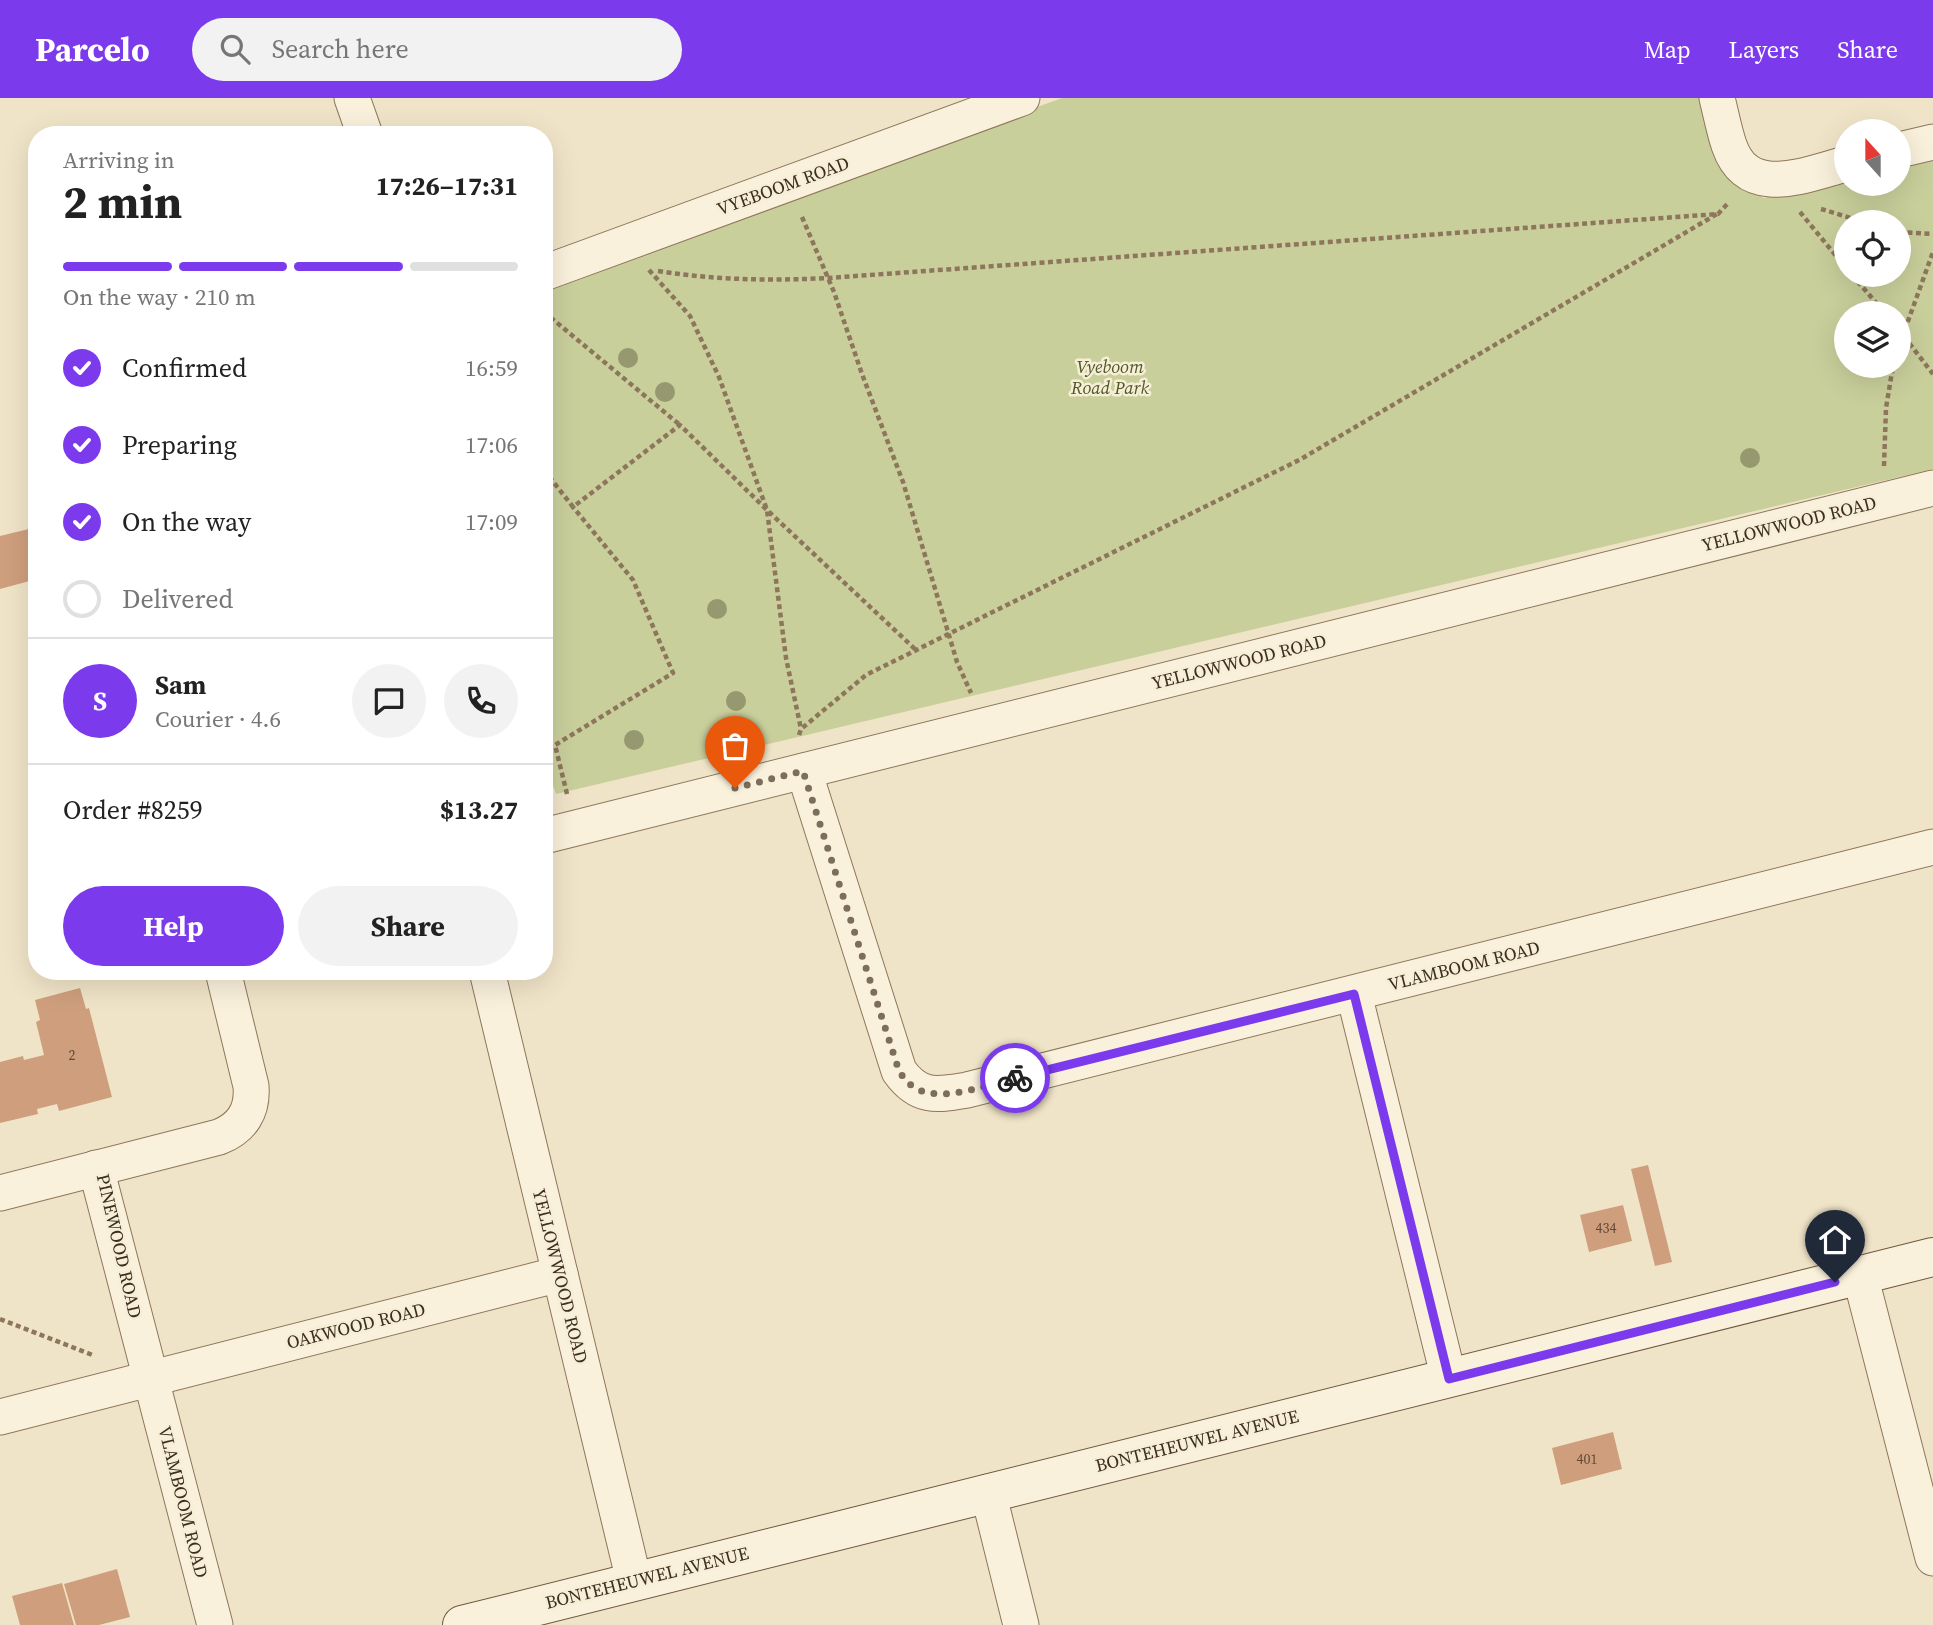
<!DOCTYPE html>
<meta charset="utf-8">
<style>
:root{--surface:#fff;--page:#f2f2f2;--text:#222;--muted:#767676;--line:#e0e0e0;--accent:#7c3aed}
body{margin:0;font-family:"Source Serif 4",serif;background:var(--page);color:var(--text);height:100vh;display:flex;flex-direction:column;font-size:26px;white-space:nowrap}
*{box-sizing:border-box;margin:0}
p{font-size:23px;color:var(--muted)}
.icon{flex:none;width:38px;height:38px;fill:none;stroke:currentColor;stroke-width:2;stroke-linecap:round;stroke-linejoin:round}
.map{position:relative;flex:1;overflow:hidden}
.drawer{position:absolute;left:28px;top:28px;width:525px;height:854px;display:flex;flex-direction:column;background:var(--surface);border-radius:28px;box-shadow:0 7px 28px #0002}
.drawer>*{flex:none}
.needle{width:46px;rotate:339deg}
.tools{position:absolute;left:1834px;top:21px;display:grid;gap:14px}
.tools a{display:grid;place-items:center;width:77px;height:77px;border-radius:50%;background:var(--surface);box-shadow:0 7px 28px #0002;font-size:35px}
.pin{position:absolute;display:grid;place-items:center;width:60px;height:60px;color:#fff;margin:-72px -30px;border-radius:50% 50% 50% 0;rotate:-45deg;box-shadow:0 0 7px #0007}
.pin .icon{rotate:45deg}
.courier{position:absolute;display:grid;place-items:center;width:70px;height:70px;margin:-35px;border:5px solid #7c3aed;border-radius:50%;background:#fff;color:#222;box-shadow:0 2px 9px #0007}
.head em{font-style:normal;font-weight:700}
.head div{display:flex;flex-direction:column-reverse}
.head{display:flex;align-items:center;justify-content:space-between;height:119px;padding:0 35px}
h1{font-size:46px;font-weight:700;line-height:52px}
.bar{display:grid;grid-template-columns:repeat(4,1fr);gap:10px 7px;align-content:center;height:84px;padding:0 35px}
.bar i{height:9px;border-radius:5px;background:var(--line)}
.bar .active{background:var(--accent)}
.bar p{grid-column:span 4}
.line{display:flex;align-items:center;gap:18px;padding:0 35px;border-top:2px solid var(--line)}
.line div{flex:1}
.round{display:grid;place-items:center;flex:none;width:74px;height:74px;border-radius:37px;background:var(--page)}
ol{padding:0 35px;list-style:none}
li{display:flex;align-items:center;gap:21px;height:77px}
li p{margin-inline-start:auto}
li .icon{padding:7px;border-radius:50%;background:var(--accent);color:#fff;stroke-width:4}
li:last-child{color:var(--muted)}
li i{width:38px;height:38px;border:4px solid var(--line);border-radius:50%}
.button{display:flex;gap:14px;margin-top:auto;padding:14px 35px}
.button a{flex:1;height:80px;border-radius:42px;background:var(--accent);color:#fff;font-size:28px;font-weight:700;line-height:80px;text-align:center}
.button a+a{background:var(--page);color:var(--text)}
header{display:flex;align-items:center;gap:42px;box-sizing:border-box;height:98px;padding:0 35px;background:var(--accent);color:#fff}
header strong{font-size:33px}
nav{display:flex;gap:38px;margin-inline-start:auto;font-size:24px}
.search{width:490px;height:63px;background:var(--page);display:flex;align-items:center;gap:18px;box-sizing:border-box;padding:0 24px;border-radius:38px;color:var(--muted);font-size:26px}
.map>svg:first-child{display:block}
</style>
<header>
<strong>Parcelo</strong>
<div class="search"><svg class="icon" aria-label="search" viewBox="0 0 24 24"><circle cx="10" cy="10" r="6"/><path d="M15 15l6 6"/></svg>Search here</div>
<nav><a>Map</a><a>Layers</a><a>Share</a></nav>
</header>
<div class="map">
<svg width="1933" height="1527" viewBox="0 0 1933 1527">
<rect width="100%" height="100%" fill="#f0e4c8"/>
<path fill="#c9cf9b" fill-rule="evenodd" d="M1062,0H1704L1725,77L1764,100L1846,79V86H1899V65L1933,56V371L556,696L544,662V190ZM1846,124H1899V177H1846ZM1846,215H1899V268H1846Z"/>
<g fill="#cf9f7d">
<path d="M37,429V481L0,491V438Z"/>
<path d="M80,890L86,911L89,910L112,999L59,1013L57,1006L37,1011L38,1016L0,1025V964L23,958L24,962L44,957L36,924L40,922L35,902Z"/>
<path d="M1648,1067L1672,1164L1655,1168L1631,1071Z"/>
<path d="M1623,1107L1632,1143L1589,1154L1580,1117Z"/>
<path d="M1613,1334L1622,1371L1561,1387L1552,1350Z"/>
<path d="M117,1471L130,1519L99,1527H76L64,1486Z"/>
<path d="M62,1485L74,1527H20L12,1498Z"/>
</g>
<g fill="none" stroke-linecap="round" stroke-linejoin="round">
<g stroke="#8d765c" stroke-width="37">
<g id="street">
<path d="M352,0L365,37"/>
<path d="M1717,0C1721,16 1724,32 1729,47C1748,103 1806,76 1846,66"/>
<path d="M1899,52L1933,44"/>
<path d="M544,175L1022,0"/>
<path d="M804,673L899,973C919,1001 937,997 967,992L1933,749"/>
<path d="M544,738L1933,390"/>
<path d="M487,873L634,1483"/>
<path d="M1354,896L1449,1281"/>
<path d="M96,1070L215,1527"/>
<path d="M0,1095L219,1039C242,1030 253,1013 251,988L223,873"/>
<path d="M1860,1177L1933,1460"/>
<path d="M0,1319L560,1176"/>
<path d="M988,1394L1021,1527"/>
</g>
</g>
<g stroke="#6f573f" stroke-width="40">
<path id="secondary" d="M462,1527L1933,1159"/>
</g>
<g stroke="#8d765c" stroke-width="4.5" stroke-dasharray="5 3.5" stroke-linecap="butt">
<path d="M1821,111L1864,124"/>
<path d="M1800,114L1846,170"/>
<path d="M802,119L834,194L862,276L903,384L957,564L971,595"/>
<path d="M1899,134L1933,136"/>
<path d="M649,172L690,218L719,279L767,412L786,560L801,631"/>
<path d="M658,173C715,182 770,183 828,180L1718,116L1729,104"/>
<path d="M1852,177L1885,215"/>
<path d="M544,214L680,327"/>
<path d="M1899,232L1933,276"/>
<path d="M1899,248L1933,154"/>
<path d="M1884,368L1886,310L1893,268"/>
<path d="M544,372L573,409L680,327L767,412L916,552"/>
<path d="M799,637L801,631L866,577L1301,361L1717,116"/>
<path d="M567,696L555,647L673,575L633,482L573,409"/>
<path d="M0,1221L95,1258"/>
</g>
<use href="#street" stroke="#faf1dc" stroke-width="35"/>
<use href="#secondary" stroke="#faf1dc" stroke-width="38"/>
</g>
<g fill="#96986f">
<circle cx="628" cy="260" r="10"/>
<circle cx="665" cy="294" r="10"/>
<circle cx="1750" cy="360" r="10"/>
<circle cx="717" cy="511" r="10"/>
<circle cx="736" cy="603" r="10"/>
<circle cx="634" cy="642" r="10"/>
</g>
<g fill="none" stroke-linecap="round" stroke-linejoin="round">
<path stroke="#7c6e5b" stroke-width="7" stroke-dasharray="0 12.6" d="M735,690L803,673L899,973C903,979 907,985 914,989C939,1006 987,987 1015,980"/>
<path stroke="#7c3aed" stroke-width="9" d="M1015,980L1354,896L1449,1281L1835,1184"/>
</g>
<g text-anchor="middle" stroke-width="5" stroke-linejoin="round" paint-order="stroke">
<g font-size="14" fill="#624a37">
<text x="72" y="962">2</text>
<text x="1606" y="1135">434</text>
<text x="1587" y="1366">401</text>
</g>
<g font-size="18" fill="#3d2e20" stroke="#f7eed8">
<text transform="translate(783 88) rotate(-20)" y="6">VYEBOOM ROAD</text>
<text transform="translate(1789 426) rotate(-14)" y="6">YELLOWWOOD ROAD</text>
<text transform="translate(1239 564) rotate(-14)" y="6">YELLOWWOOD ROAD</text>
<text transform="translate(1464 868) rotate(-14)" y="6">VLAMBOOM ROAD</text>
<text transform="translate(119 1148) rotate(77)" y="6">PINEWOOD ROAD</text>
<text transform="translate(560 1178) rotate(76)" y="6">YELLOWWOOD ROAD</text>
<text transform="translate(356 1228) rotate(-14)" y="6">OAKWOOD ROAD</text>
<text transform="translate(1197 1343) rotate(-14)" y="6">BONTEHEUWEL AVENUE</text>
<text transform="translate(183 1404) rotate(76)" y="6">VLAMBOOM ROAD</text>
<text transform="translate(647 1480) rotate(-14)" y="6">BONTEHEUWEL AVENUE</text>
</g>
<g font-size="18" font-style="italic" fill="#4d5a26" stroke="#f7eed8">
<text x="1110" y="275">Vyeboom<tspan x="1110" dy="21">Road Park</tspan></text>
</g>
</g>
</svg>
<div class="tools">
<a><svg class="needle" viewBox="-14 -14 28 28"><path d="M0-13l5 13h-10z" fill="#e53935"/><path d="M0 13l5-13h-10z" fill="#767676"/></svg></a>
<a><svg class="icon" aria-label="locate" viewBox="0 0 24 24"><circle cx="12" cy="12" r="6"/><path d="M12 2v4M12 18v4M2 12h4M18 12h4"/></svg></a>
<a><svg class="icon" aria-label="layers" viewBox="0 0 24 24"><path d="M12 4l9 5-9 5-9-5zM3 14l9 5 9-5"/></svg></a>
</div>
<div class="pin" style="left:735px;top:690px;background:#ea580c"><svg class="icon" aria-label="bag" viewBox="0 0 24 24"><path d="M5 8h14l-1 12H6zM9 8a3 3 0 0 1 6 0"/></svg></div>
<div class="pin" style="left:1835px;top:1184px;background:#1f2937"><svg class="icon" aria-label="home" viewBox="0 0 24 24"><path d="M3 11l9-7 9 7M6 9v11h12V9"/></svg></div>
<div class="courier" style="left:1015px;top:980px"><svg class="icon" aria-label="bike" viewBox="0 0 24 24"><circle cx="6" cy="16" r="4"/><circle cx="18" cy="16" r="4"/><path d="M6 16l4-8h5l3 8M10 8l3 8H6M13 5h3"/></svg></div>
<section class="drawer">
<div class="head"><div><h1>2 min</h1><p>Arriving in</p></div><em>17:26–17:31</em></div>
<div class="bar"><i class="active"></i><i class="active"></i><i class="active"></i><i></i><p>On the way · 210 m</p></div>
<ol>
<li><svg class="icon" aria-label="check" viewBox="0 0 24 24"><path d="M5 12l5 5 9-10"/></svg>Confirmed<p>16:59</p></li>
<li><svg class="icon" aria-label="check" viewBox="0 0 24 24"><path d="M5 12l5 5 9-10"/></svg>Preparing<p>17:06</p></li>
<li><svg class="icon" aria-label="check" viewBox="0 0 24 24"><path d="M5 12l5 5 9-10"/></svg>On the way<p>17:09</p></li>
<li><i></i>Delivered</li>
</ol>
<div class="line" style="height:126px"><b class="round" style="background:var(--accent);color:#fff">S</b><div><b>Sam</b><p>Courier · 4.6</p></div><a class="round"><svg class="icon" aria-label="chat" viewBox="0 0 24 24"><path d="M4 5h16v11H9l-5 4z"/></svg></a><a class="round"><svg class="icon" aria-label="phone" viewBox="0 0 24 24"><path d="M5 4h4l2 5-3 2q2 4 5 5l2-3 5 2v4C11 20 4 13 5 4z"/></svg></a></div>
<div class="line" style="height:91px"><div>Order #8259</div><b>$13.27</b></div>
<div class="button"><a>Help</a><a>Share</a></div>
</section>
</div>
